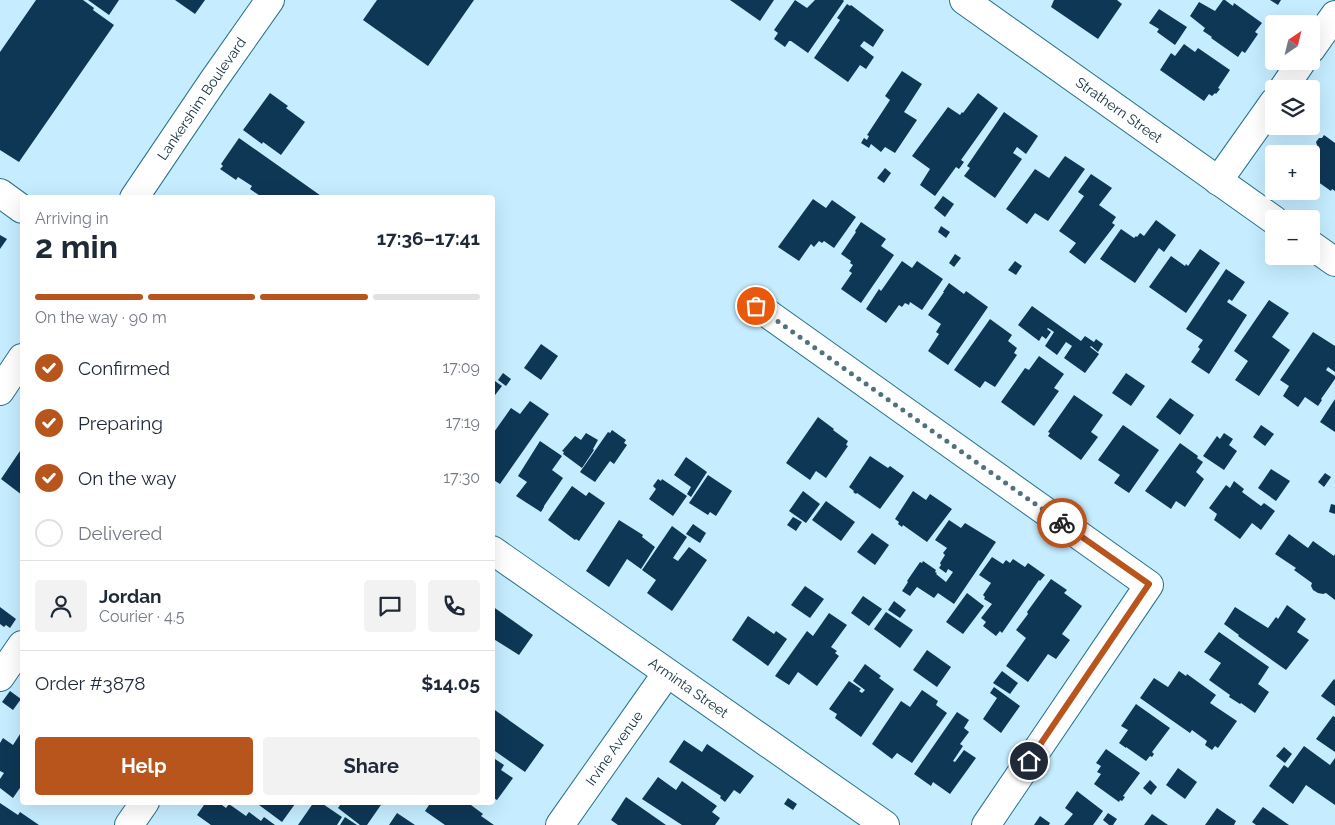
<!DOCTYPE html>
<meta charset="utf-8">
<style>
:root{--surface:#fff;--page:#f2f2f3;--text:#1f2937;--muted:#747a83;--line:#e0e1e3;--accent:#b8551c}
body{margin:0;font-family:Raleway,sans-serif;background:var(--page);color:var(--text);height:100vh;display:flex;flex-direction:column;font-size:19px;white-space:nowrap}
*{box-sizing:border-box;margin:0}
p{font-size:16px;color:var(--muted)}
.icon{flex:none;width:28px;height:28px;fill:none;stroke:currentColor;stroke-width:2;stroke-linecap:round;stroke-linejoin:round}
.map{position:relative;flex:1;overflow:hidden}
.sheet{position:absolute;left:20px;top:195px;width:475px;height:610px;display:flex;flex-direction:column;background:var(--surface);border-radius:5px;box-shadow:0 5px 20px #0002}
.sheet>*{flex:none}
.needle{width:32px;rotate:35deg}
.controls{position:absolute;left:1265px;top:15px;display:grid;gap:10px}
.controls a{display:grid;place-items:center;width:55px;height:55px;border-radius:5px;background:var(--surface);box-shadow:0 5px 20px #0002;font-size:25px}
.pin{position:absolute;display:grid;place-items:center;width:42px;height:42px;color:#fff;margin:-21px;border:2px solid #fff;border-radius:50%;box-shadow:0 1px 5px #0007}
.courier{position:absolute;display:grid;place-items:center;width:50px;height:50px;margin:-25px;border:4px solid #b8551c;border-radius:50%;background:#fff;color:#222;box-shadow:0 1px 6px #0007}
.summary em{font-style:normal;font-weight:700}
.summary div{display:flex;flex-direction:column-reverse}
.summary{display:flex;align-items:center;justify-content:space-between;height:85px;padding:0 15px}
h1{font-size:32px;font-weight:700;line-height:38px}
.bar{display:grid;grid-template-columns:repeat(4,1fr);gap:8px 5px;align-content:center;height:60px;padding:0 15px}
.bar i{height:6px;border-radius:4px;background:var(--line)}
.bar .selected{background:var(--accent)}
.bar p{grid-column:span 4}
.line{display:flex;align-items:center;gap:12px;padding:0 15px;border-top:1px solid var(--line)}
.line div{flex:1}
.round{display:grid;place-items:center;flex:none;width:52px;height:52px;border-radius:5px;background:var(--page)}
ol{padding:0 15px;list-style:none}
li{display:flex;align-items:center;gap:15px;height:55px}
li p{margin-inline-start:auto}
li .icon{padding:5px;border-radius:50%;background:var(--accent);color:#fff;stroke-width:4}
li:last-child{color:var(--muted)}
li i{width:28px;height:28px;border:2px solid var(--line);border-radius:50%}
.button{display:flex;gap:10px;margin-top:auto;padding:10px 15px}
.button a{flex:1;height:58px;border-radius:5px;background:var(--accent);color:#fff;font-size:20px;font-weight:700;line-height:58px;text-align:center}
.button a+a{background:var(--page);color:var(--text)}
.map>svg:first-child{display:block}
</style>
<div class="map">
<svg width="1335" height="825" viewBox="0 0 1335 825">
<rect width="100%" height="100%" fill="#c5edff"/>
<g fill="#0e3756">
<path d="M36,0H83L94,8L93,10L114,25L19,162L0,150V52Z"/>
<path d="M88,0H119L109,15Z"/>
<path d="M175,0H205L195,14Z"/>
<path d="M377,0H474L428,66L363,20Z"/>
<path d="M730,0H774L760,21Z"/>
<path d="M795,0L807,8L815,0H843L844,1L808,53L791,41H789L785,47L774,39L778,33L774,30Z"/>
<path d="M1054,0H1117L1122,4L1098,39L1051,7Z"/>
<path d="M1223,0H1225L1233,6L1234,3L1262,23L1255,32L1258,34L1245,53L1242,51L1238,57L1211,38L1212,37L1203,31L1205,28L1190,16L1199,2L1215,11Z"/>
<path d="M1270,0H1281L1278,5Z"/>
<path d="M847,4L850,6L851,5L884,30L873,47L864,41L860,46L874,57L866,69L860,65L848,82L814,58L840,20L837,18Z"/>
<path d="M1159,9L1187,27L1175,45L1157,32L1159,29L1149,23Z"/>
<path d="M1184,44L1195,52L1198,48L1230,70L1218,88L1220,89L1216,94L1215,93L1212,96L1209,94L1204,101L1160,70L1171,53L1175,56Z"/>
<path d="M902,71L922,84L904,112L917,120L895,153L885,147L881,152L871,144L869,148L861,143L864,138L867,140L869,136L867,135L890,100L885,96Z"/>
<path d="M270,93L288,106L286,108L305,122L281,155L263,142L262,144L243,130Z"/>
<path d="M978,93L998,108L961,160L964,162L959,169L956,167L935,196L920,185L930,169L912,156L948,107L960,115L962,112L963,113Z"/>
<path d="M1004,112L1038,136L1026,154L1017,147L1013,153L1022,159L995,198L964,176L970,168L967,166Z"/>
<path d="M1324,135L1335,143V191L1332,189L1331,191L1311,177V153L1317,145L1316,142L1319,138H1322Z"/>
<path d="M239,138L324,198H263L250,189L252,186L238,177L236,180L220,169L223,166L221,164Z"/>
<path d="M1065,156L1085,169L1048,221L1035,213L1027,224L1006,209L1035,169L1049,178Z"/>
<path d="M885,168L891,173L884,183L877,178Z"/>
<path d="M1091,174L1112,188L1099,205L1116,217L1112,223L1115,225L1085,264L1069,252L1076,243L1059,231L1084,196L1078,192Z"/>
<path d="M943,196L954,204L945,217L934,208Z"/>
<path d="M813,199L826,208L832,200L856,217L834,248L824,241L822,243L819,241L814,247L811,244L799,261L778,247Z"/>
<path d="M1156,220L1176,235L1164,252L1159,248L1135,283L1100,259L1121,229L1134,238L1136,236L1137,237L1140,233L1144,236Z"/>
<path d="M861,222L886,239L881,246L894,255L861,303L841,289L852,273L849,271L853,265L850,263L851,261L841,254L856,232L855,231Z"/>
<path d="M941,226L950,232L946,238L938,232Z"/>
<path d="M0,235L7,239L0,249Z"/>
<path d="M1200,249L1220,263L1186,313L1149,287L1171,256L1185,266L1186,264L1188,266Z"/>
<path d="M955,254L961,258L954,267L949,263Z"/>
<path d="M902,261L912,268L917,261L943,279L922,310L910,302L909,305L905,303L902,307L899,305L886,323L866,309L879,289L881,291Z"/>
<path d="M1015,261L1022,266L1016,275L1008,270Z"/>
<path d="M1226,269L1245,282L1232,301L1229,299L1227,302L1247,315L1209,374L1191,362L1200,349L1198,347L1203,340L1186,329Z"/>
<path d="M949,283L964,294L966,291L988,307L948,365L928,351L939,334L936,332L941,324L928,315L944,292H943Z"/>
<path d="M1269,300L1289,313L1272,337L1290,350L1259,396L1235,380L1248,361L1234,351Z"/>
<path d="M1032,306L1081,341L1085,336L1094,342L1096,339L1103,344L1098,352L1091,346L1090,347L1099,354L1085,373L1064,358L1072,346L1066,342L1057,355L1045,346L1054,332L1048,328L1047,329L1051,332L1046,339L1042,336L1039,341L1018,325Z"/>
<path d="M990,319L1012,335L1008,341L1017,348L1014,353L1017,355L995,387L985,381L980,388L954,370Z"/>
<path d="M1313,332L1335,346V372L1328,367L1326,370L1335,376V379L1321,399L1322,400L1318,406L1305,397L1298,407L1283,396L1289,386L1280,380Z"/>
<path d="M541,344L558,356L541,380L524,368Z"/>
<path d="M1039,356L1064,374L1054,388L1059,391L1034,426L1001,402L1025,368L1029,370Z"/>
<path d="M503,373L511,379L506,386L498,380Z"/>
<path d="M1126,373L1145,386L1131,406L1112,393Z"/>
<path d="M492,379L502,386L492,399Z"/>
<path d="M1074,395L1103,415L1091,432L1098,437L1081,460L1048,436L1050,433L1048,432Z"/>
<path d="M1170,398L1194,415L1180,435L1156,417Z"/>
<path d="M1335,399V432L1320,422Z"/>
<path d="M530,401L549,414L500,484L492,479V435L511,408L520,414Z"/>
<path d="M818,417L834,429L833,430L848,441L846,445L848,446L826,478L816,471L810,480L786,463Z"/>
<path d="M1123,425L1159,450L1129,493L1114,483L1120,475L1098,460Z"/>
<path d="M1261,425L1274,434L1265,446L1253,437Z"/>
<path d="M612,430L626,440L624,443L627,445L614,464L610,461L595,482L580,472L608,432L610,433Z"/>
<path d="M586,433L598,440L593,449L594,450L582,468L563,454L564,452L562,451L575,436L581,440Z"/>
<path d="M1224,433L1233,439L1229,445L1237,451L1224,470L1203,456L1217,436L1220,439Z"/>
<path d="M540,441L562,456L552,470L563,478L544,506V507L541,512L516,496L527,482L518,476Z"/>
<path d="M1180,443L1198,456L1197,458L1203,462L1196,472L1204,479L1185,507L1176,501L1171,509L1145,491Z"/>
<path d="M22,448V495L1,479Z"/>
<path d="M870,456L888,468L890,466L904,476L880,509L857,493L856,494L853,492L854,491L849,487Z"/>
<path d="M686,457L707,472L691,497L687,494L691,487L674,475Z"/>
<path d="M1271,469L1290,481L1276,501L1258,488Z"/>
<path d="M1325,473L1331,477L1324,487L1318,482Z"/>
<path d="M708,475L732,491L716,516L710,512L708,515L689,503Z"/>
<path d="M658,479L661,481L662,479L687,496L673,516L649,499L656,489L653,486Z"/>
<path d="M1234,481L1244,489L1242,492L1261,506L1264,503L1275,511L1261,530L1252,523L1240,539L1214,520L1217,514L1209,508L1226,485L1230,488Z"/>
<path d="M572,486L586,496L589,492L605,503L579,541L576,539L575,540L548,520Z"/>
<path d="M803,491L820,504L806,523L789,511Z"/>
<path d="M913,491L926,500L930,494L952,509L927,542L903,525L902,527L898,524L899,522L895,519Z"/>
<path d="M826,501L855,522L841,541L812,520Z"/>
<path d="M1331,504L1335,505V514L1329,512Z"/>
<path d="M793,517L802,522L796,531L787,525Z"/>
<path d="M619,520L643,535L642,537L655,547L641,569L627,559L609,587L586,571Z"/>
<path d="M949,520L961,528L965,523L996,542L954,604L938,593L934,598L917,587L910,596L902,591L908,582L907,581L920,562L922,563L923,561L936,570L935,572L937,573L936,574L946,582L953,572L948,569L946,573L939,568L941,565L940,563L945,555L943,553L947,548L935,540Z"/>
<path d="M693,524L706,533L700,543L686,534Z"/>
<path d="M672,526L687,537L673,558L678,561L689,547L707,560L672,611L647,593L656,580L642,570Z"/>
<path d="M872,533L889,545L875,565L857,552Z"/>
<path d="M1289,534L1308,548L1313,541L1334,556L1335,554V600L1326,593L1323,594L1318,593L1313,590L1311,586L1312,583L1294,570L1296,568L1275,554Z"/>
<path d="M992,557L1003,564L1006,560L1010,563L1013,559L1025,567L1028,563L1045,575L1040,581L1039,580L1002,633L1000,631L996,636L983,626L986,622L981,618L992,604L984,599L985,597L983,595L991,583L979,575Z"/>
<path d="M1051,579L1067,590L1064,593L1082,606L1062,634L1070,640L1056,659L1048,654L1028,682L1006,666L1026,638L1016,630L1028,614L1027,612Z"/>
<path d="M805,586L824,599L810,618L791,605Z"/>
<path d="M967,593L984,606L963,634L946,622Z"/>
<path d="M863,596L882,609L869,626L851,613Z"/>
<path d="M894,601L906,610L900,618L888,610Z"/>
<path d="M1287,605L1306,619L1297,632L1309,640L1286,670L1238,636L1239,635L1224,624L1235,607L1268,628L1276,617L1278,619Z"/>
<path d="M492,606L533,635L519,655L492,638Z"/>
<path d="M0,607L16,619L10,628L6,625L4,627L0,624Z"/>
<path d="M886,612L913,630L900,648L874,629Z"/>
<path d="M829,613L847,625L831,647L837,651L835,653L839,656L817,686L798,672L789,685L775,676L807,631L813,636Z"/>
<path d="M748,616L774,634L776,631L787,639L768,666L732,640Z"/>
<path d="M1219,632L1269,667L1258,684L1269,692L1255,713L1241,703L1240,704L1229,697L1230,695L1209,680L1221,663L1204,652Z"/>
<path d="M927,650L951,667L937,687L913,670Z"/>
<path d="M865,664L881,676L879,678L894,689L861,737L835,718L837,714L829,709L849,681L861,689L859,691L862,693L865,690L853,681Z"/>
<path d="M1002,671L1018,683L1010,694L993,683Z"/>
<path d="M1179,671L1186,676L1187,674L1216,695L1210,703L1237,721L1218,748L1215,746L1212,750L1205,745L1207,741L1192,730L1190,733L1140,698L1154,678L1168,687Z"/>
<path d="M1334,679L1335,680V706L1321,696Z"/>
<path d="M994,687L1020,706L1001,733L983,719L997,698L990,693Z"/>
<path d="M922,690L938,701L936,705L947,713L912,763L897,753L892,759L872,744L901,701L910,707Z"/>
<path d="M10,691L21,699L13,710L2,702Z"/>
<path d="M1136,704L1170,728L1152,752L1154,754L1152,757L1150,756L1146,761L1126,747V748L1119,743L1128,730L1121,726Z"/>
<path d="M492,708L544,745L525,772L492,749Z"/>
<path d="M957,712L969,720L964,728L969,732L960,744L963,746L953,761L955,762L964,750L976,758L950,794L933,782L931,786L914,774Z"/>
<path d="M1333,716L1335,717V752L1316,739Z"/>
<path d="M22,731V785L13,798L0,788V779L4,773L0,771V743L3,738L13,745Z"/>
<path d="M684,740L702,752L707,744L754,776L740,794L734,790L725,802L720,798L721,796L669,762Z"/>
<path d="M1304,746L1330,765L1335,758V805L1306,785L1293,804L1269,786L1284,765L1288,768Z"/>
<path d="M1284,747L1292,754L1285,763L1276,756Z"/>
<path d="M1106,749L1140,773L1123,796L1125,797L1122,801L1120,800L1119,802L1094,784L1101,774L1097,772L1101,766L1096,763Z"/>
<path d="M492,757L504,765L501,770L513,778L497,800L492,797Z"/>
<path d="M1178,768L1197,782L1185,799L1166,785Z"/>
<path d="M658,777L676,790L682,781L717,806L712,812L720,818L715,825H682L642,799Z"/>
<path d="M1150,780L1157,787L1151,795L1143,788Z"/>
<path d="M1077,791L1103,811L1093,825H1064L1073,814L1065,808Z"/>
<path d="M626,797L666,825H618L611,820Z"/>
<path d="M788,798L797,804L793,810L784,804Z"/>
<path d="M206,802H218L226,808L229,804L246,816L249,812L261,821L264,817L275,825H211L197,815Z"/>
<path d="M255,802H293L295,804L282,822Z"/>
<path d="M314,802H320L342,817L337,825H298Z"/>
<path d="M342,802L354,803L383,802L367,825H360L338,808Z"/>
<path d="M431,802H467L483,814L481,816L494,825H445L425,811Z"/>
<path d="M0,803L18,815L20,812L39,825H0Z"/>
<path d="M1263,807L1289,825H1256L1252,822Z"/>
<path d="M1217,808L1236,821L1234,825H1205Z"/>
<path d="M397,813L415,825H389Z"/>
<path d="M1108,813L1117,819L1113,825H1109L1103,820Z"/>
<path d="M1152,814L1168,825H1144Z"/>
<path d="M1040,816L1050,823L1049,825H1034Z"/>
<path d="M345,817L357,825H340Z"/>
</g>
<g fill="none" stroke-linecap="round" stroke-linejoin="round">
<g stroke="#2a718b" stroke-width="30">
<g id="minor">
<path d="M1311,49L1335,15"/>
<path d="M1283,89L1302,61"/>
<path d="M1218,181L1274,102"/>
<path d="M0,193L22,209"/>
<path d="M757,306L1149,585L986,825"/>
<path id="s1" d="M492,550L885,825"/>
<path d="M0,677L22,645"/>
<path d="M129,825L145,802"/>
<path id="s2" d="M560,825L667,673"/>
</g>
</g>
<g stroke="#2a718b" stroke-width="30">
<g id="major">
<path id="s3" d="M964,0L1274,220"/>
<path id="s4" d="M134,198L213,81L270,0"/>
<path d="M1311,245L1335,262"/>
<path d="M0,391L22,358"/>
</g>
</g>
<use href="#minor" stroke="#fff" stroke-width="28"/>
<use href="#major" stroke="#fff" stroke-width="28"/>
</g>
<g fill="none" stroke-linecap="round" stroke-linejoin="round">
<path stroke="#50717e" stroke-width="5" stroke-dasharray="0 9" d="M756,306L1062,523"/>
<path stroke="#b8551c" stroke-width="6" d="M1029,761L1149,584L1062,523"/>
</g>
<g text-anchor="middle" stroke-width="5" stroke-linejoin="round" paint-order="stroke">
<g font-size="14" fill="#112e39" stroke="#e8f6fc">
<text dy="5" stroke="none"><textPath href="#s4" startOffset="120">Lankershim Boulevard</textPath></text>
<text dy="5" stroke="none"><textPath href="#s3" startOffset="190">Strathern Street</textPath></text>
<text dy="5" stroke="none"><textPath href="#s1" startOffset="240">Arminta Street</textPath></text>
<text dy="5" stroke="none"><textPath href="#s2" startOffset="94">Irvine Avenue</textPath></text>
</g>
</g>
</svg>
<div class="controls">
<a><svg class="needle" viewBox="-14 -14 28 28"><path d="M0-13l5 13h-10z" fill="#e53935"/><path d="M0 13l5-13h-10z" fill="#747a83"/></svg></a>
<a><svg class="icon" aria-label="layers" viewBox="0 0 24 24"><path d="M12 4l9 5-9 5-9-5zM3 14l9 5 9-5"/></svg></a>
<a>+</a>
<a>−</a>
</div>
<div class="pin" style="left:756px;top:306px;background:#ea580c"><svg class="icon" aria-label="bag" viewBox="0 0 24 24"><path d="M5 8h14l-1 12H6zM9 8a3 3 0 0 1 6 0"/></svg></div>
<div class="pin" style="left:1029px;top:761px;background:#1f2937"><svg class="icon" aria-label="home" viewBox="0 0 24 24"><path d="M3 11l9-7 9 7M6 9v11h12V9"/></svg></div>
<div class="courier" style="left:1062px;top:523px"><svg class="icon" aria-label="bike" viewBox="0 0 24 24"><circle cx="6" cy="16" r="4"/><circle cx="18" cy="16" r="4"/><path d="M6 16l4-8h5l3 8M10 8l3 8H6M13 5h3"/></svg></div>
<section class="sheet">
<div class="summary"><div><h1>2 min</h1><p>Arriving in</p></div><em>17:36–17:41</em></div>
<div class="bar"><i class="selected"></i><i class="selected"></i><i class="selected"></i><i></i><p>On the way · 90 m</p></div>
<ol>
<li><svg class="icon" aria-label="check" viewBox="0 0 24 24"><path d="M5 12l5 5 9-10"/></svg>Confirmed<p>17:09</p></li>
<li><svg class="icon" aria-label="check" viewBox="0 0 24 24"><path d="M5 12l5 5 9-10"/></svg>Preparing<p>17:19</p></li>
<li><svg class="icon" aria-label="check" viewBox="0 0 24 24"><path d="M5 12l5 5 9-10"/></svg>On the way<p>17:30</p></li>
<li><i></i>Delivered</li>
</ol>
<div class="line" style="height:90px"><a class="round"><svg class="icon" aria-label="person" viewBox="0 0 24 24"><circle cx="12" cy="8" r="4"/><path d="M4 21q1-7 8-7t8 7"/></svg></a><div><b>Jordan</b><p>Courier · 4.5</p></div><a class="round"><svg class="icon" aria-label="chat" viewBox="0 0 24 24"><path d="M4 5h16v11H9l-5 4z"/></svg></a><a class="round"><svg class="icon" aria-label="phone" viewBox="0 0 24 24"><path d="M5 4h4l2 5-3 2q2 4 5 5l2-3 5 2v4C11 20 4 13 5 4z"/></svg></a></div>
<div class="line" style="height:65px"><div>Order #3878</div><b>$14.05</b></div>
<div class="button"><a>Help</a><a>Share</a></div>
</section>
</div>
